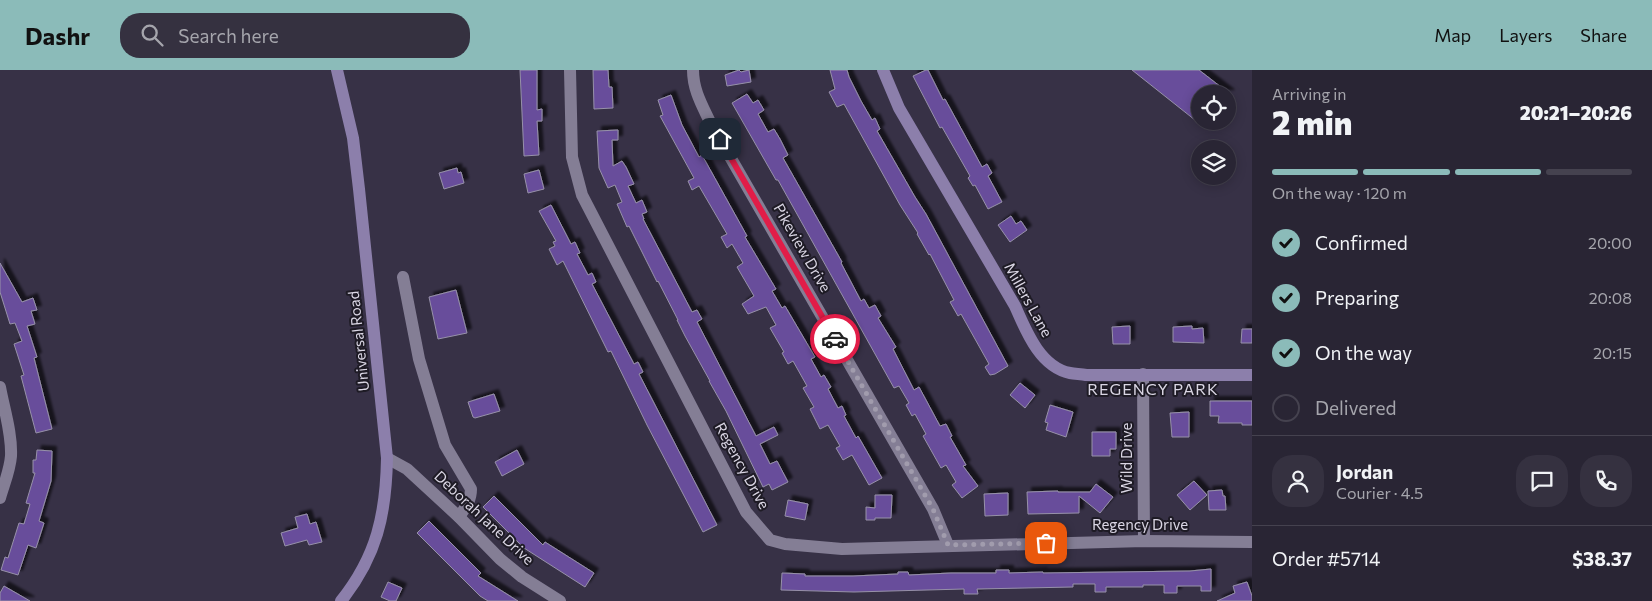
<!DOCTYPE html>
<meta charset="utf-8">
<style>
:root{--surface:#292534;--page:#353140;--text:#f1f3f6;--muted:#a5a5ac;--line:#45424f;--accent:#8bbbb9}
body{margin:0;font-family:Commissioner,sans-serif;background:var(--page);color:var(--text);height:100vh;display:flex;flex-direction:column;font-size:19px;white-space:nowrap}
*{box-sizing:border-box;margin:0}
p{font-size:16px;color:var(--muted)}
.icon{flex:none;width:28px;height:28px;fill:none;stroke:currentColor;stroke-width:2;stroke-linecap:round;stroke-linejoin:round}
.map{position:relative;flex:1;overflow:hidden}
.panel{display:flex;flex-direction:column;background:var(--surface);width:400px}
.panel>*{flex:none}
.fabs{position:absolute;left:1191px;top:15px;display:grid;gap:10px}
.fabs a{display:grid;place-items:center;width:45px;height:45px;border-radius:50%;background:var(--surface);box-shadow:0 2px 12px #0003,0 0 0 1px var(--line);font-size:25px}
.pin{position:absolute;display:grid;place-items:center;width:42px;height:42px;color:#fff;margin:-21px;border-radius:10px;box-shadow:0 2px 8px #0006}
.courier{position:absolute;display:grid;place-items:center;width:50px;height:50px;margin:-25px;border:4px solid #e11d48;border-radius:50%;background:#fff;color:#222;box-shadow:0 1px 6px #0007}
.head em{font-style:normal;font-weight:800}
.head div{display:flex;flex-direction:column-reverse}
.head{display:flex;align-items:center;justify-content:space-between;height:85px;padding:0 20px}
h1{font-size:32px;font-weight:800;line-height:38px}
.bar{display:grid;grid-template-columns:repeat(4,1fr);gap:8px 5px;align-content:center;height:60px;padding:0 20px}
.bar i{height:6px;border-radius:4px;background:var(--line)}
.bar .on{background:var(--accent)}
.bar p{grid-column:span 4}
.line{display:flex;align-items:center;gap:12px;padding:0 20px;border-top:1px solid var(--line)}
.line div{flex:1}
.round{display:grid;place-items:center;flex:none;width:52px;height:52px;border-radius:20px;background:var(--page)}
ol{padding:0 20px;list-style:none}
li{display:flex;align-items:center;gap:15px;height:55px}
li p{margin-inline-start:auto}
li .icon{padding:5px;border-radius:50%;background:var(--accent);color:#111;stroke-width:4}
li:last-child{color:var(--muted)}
li i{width:28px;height:28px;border:2px solid var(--line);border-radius:50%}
header{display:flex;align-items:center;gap:30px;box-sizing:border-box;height:70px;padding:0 25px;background:var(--accent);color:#111}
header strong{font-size:24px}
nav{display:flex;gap:28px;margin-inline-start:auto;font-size:18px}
.search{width:350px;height:45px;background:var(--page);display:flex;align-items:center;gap:12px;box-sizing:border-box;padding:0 18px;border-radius:20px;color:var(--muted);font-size:19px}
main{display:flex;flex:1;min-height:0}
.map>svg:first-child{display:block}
</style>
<header>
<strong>Dashr</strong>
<div class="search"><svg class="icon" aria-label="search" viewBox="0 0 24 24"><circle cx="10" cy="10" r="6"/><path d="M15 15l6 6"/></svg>Search here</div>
<nav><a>Map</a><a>Layers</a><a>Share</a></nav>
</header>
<main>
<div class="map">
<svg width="1252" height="531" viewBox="0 0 1252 531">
<defs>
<filter id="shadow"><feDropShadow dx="4.5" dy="-4.5" stdDeviation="1" flood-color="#0009"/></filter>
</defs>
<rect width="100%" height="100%" fill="#373146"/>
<g fill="#684e9b" stroke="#9791a9" filter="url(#shadow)">
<path d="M520,0H537V40L542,39V51H537L539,85L524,86Z"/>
<path d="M593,0H608L609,17H612L613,38L594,39Z"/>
<path d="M739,0L741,2L749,0L751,12L727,16L725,5Z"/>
<path d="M830,0H847L849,7L861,31L872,50L875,48L880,59L877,61L915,127L926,144L1008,296L995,304L990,305L985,297L989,294L961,244L958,246L950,232L954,230L930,184L929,185L917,164L918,163L900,135L844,34L837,37L829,22L835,19Z"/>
<path d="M926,0H928L943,30L945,29L982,97L987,94L992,103L988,106L1002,132L988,139L975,115L973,116L968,108L970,106L942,57L940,58L913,6Z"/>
<path d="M1132,0H1199L1230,24H1200V54Z"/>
<path d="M747,24L753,33L758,30L764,40L758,44L768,62L774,59L780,69L788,85L783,88L842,192L841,193L861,231L864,229L869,238L875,235L881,246L878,248L896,277L893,279L914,320L919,317L940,356L946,354L952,366L950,367L966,395L963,396L978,416L962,428L952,415L956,412L946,395L941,398L923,366L926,364L915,344L912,346L906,335L909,333L899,316L894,318L778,110H776L732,33Z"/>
<path d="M671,25L682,55L699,87L702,85L747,166L745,167L776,219L772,221L782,238L785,236L815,287L811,289L821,307L824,305L831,317L828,319L838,338L842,336L846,345L844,346L856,368L858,366L882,408L869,415L852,385L843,390L836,378L840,376L828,355L820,359L810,339L814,337L803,318L807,316L793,291L788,294L782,283L784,282L770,258L776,255L766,237L748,244L742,234L754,226L737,197L743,193L732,174L727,178L721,167L727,164L699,116L692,120L688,111L694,108L660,46L663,45L658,30Z"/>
<path d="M618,60V70H612L613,96L622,91L626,97L634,114L628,116L636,133L642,130L647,142L642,144L644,149H643L692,242L697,240L702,249L697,252L756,366L774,357L778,365L760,374L770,394L777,391L788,412L772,420L769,414L763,417L726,341L709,311H710L685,266L677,250H678L658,211L657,212L629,156L627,157L617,134L622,132L615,115L608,118L599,98L597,61Z"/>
<path d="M457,98L458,103L461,102L464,113L444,119L439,103Z"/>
<path d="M539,100L544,119L528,123L524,104Z"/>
<path d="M551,135L571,174L575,172L580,183L577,184L588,205L592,203L596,212L592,214L634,294L638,292L643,302L639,304L717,455L703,462L647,355L611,281L608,282L563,191L557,195L549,179L555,176L553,172L556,171L539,141Z"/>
<path d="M1011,146L1016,154L1021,151L1027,160L1010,172L998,155Z"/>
<path d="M0,193L22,232L33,228L37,240L31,241L35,254L27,256L37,287L34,288L52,359L36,363L21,306L24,305L14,274L22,271L15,253L10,254L0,222Z"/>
<path d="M456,220L467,263L438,269L429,227Z"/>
<path d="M1130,256V274H1113L1112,257Z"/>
<path d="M1192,256V259L1203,258L1204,273L1173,272V257Z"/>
<path d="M1242,259H1252V273H1241Z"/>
<path d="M1020,313L1035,325L1025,338L1010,325Z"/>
<path d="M494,324L500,341L475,348L473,347L468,332Z"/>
<path d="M1210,331H1252V355H1242V353H1218L1219,346H1210Z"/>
<path d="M1050,335L1073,342L1066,367L1046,360L1048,353L1045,352Z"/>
<path d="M1189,342V367H1172L1170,343Z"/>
<path d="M1092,362H1116V379H1110V386H1092Z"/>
<path d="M37,380L52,381L51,411L39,451L44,453L36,478L28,475L18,505L1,500L5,487L8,488L19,453L24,454L30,434L26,433L35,403H33V390H36Z"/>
<path d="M517,380L524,394L502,406L495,392Z"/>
<path d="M1194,411L1207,425L1190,440L1177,425Z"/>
<path d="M1096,414L1113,427L1100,443L1079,426V443L1028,444L1027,422L1058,421V422H1090Z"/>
<path d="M1222,420L1223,426H1225L1226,440H1209L1208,421Z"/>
<path d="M1008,423V445L985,446L984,424Z"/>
<path d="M875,425H892L891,448H875V450H866V437L875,438Z"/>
<path d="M494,426L543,475L545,472L594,503L585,517L524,478L483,437Z"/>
<path d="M788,430L808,434L805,450L785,446Z"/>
<path d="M307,444L310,454L316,452L322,472L309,475L307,470L285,476L281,463L298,458L295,447Z"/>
<path d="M429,451L481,503L478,506L518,531H488L480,526L417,463Z"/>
<path d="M1211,499V521H1201V516H1177V523H1164V515H1143V517H1106V522H1095V514H1073V517L977,519L978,524H964V519L854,522L781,520L782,503L805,504V506H853L898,504V502H908L909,505L951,503H996V500H1009V503L1043,502V503L1190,501Z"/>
<path d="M388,512L402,518L396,531H390L381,527Z"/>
<path d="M1247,512L1252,526V531H1217L1235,523L1233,516Z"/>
<path d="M4,516L30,531H0V523Z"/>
</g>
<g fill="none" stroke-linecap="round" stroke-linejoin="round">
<g stroke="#847e95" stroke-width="12">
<path d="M570,0L572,87L582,125L746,442L770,470L785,474L842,479L1144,471L1252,472"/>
<path d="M693,0C693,20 702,35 710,52L933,439L948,475"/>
<path d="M403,207L419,289L445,375L471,419C471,431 465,438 459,447"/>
<path d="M1143,304L1144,471"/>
<path d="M0,317C4,339 12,363 11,386C10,400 4,414 0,428"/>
<path d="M387,388L407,399L459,447L500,489L522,507L560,531"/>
</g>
<g stroke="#8c7fab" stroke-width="12">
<path d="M337,0L353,68L359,119L387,388C386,444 377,486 341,531"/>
<path d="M883,0L899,38L1015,236C1026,261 1040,297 1070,303C1075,304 1081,304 1086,305H1252"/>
</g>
</g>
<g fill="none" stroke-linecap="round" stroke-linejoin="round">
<path stroke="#a19cad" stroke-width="5" stroke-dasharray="0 9" d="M835,269L933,439L948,475L1046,473"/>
<path stroke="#e11d48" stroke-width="6" d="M720,69L835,269"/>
</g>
<g text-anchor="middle" stroke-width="4" stroke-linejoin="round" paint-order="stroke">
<g font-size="15" fill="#dad6e4" stroke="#1e1b25">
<text transform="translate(802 178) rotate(60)" y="5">Pikeview Drive</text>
<text transform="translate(1028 230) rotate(61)" y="5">Millers Lane</text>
<text transform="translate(359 271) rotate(-96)" y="5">Universal Road</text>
<text transform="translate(1127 388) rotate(-90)" y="5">Wild Drive</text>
<text transform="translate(742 396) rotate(61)" y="5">Regency Drive</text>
<text transform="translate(484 448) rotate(43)" y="5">Deborah Jane Drive</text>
<text x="1140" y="460">Regency Drive</text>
</g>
<g font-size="16" letter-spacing="1" fill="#dad6e4" stroke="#1e1b25">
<text x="1153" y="325">REGENCY PARK</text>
</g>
</g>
</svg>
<div class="fabs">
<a><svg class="icon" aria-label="locate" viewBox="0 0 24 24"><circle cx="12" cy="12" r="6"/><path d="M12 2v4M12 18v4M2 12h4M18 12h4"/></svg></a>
<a><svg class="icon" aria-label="layers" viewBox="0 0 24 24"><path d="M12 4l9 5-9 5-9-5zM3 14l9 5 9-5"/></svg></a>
</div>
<div class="pin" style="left:1046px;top:473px;background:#ea580c"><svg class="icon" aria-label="bag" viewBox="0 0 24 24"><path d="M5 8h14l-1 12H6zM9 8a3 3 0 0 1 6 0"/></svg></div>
<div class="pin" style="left:720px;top:69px;background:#1f2937"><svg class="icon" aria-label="home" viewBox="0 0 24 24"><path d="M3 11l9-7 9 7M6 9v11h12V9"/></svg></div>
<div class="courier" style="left:835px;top:269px"><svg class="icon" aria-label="car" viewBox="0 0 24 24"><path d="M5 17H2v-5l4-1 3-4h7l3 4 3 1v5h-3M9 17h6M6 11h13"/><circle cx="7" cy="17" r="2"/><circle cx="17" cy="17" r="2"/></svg></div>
</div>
<section class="panel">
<div class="head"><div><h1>2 min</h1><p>Arriving in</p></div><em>20:21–20:26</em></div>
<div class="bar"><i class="on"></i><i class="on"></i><i class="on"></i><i></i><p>On the way · 120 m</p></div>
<ol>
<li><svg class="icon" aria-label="check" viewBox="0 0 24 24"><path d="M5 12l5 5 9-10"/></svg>Confirmed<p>20:00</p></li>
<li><svg class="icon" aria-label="check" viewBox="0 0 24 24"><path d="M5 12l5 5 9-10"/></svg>Preparing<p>20:08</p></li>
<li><svg class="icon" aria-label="check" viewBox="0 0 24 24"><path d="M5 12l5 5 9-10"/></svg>On the way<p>20:15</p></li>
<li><i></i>Delivered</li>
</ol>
<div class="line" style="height:90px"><a class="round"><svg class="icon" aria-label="person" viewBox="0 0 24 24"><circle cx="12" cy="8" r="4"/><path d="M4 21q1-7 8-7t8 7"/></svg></a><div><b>Jordan</b><p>Courier · 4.5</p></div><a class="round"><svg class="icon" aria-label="chat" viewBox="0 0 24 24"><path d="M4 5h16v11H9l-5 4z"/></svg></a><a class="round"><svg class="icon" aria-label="phone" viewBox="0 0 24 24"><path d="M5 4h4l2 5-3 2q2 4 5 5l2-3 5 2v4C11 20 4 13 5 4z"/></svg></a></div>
<div class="line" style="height:65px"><div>Order #5714</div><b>$38.37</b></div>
</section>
</main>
